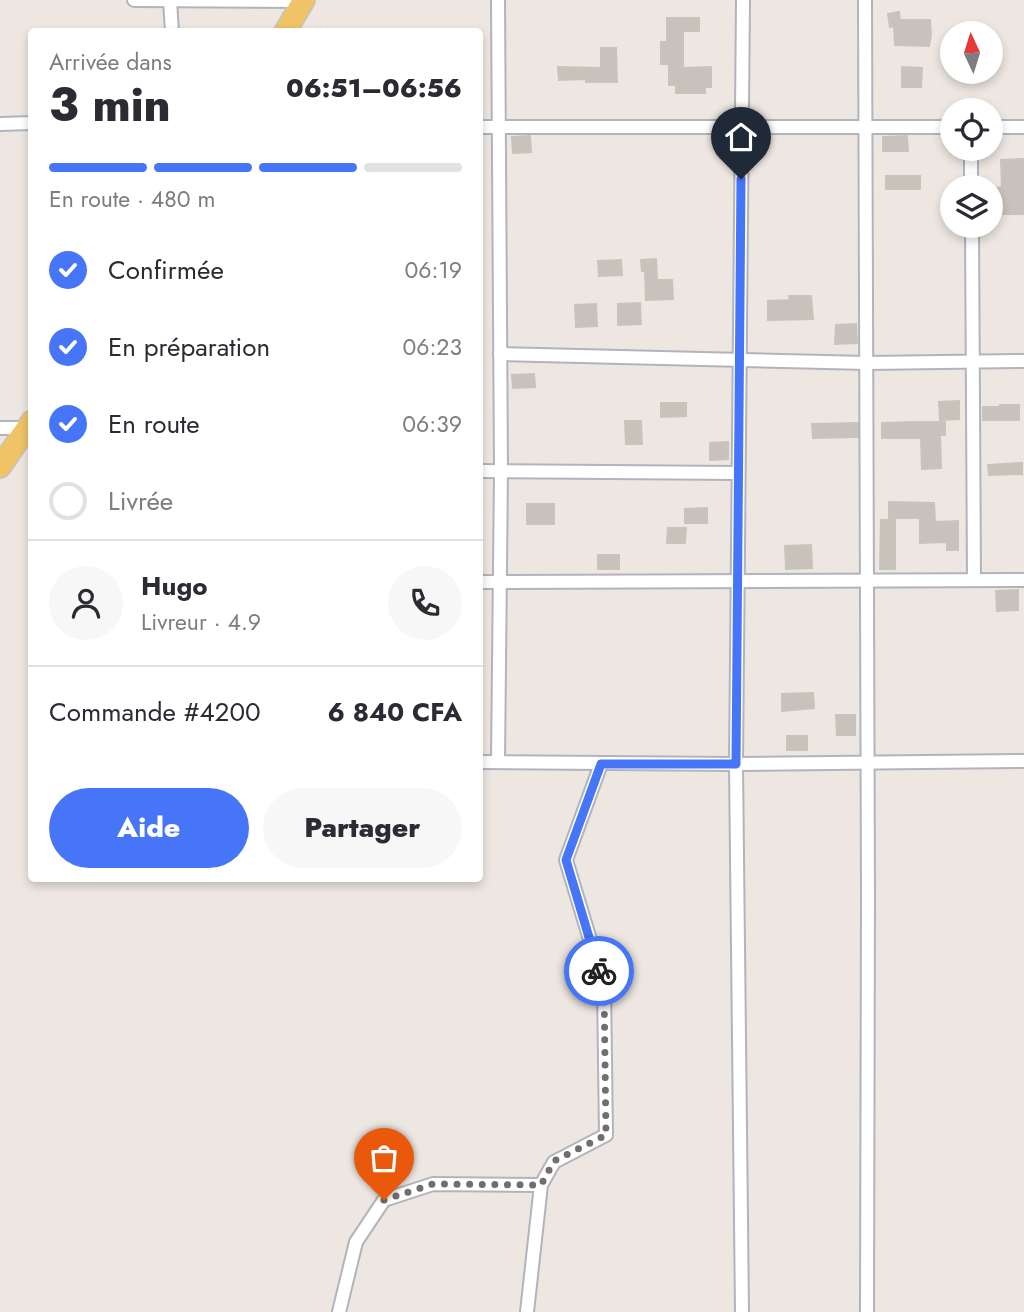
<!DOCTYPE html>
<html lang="fr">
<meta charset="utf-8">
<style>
:root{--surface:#fff;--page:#f7f7f7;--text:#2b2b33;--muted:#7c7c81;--line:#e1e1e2;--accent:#4675f7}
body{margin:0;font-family:Jost,sans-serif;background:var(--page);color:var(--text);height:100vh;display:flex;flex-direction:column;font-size:26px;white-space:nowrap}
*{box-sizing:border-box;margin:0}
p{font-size:23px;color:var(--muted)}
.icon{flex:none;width:38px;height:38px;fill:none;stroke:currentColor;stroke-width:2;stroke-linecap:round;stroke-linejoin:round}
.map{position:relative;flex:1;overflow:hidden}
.panel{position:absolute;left:28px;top:28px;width:455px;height:854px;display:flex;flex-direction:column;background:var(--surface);border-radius:7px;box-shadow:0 4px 10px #0003}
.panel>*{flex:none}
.needle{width:46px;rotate:356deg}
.tools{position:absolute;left:940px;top:21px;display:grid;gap:14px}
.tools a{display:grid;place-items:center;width:63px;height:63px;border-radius:50%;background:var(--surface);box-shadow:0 4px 10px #0003;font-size:35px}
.pin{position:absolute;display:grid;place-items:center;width:60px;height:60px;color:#fff;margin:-72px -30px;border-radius:50% 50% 50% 0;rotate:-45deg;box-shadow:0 0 7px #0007}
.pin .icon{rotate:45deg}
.courier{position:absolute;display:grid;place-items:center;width:70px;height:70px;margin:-35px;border:5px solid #4675f7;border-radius:50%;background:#fff;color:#222;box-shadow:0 2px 9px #0007}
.head em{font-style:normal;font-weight:800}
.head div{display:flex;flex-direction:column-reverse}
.head{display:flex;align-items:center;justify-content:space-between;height:119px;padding:0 21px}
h1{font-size:46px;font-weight:800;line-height:52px}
.bar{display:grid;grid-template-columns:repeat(4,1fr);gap:10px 7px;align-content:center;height:84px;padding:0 21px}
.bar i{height:9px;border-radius:5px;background:var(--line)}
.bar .on{background:var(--accent)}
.bar p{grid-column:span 4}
.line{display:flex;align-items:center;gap:18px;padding:0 21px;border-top:2px solid var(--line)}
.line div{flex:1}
.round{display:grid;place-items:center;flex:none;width:74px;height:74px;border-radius:37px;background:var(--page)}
ol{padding:0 21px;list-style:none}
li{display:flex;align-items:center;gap:21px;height:77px}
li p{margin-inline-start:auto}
li .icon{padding:7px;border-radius:50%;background:var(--accent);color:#fff;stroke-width:4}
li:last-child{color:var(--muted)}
li i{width:38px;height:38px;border:4px solid var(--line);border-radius:50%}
.primary-button{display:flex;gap:14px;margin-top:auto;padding:14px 21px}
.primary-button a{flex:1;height:80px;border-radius:42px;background:var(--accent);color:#fff;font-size:28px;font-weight:800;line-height:80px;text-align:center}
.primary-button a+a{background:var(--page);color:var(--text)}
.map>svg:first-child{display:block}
</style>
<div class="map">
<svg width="1024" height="1312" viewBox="0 0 1024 1312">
<rect width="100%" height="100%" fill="#eee7e1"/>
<g fill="#c7c3bc" stroke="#cac3ba" stroke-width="2">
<path d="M899,12L900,20H930L931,35L929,46L895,45L894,26L890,27L888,14Z"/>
<path d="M667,18H699V31H683V68L711,67V87H705V93H676V85H669V64H661V42H667Z"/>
<path d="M601,48H616L617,82H586V79L559,80L558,67L601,68Z"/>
<path d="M902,67L922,68L921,87H902Z"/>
<path d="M530,136L531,152L513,153L512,137Z"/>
<path d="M907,136L908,151H883V137Z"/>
<path d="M1024,159V214H998L997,188L1002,187L1001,160Z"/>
<rect x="886" y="176" width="34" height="13"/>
<path d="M656,259L657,280H672L673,299L646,300L645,271H642L641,260Z"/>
<path d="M621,260L622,275L599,276L598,261Z"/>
<path d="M789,296H811L813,319L768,320V301L790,300Z"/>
<path d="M640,303L641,324L618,325V304Z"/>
<path d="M596,304L597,326L576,327L575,305Z"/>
<path d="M856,324L857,343L835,344L836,325Z"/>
<path d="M534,374L535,387L513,388L512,375Z"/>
<path d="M959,401V419L940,420L939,402Z"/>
<path d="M661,403H686V416L661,417Z"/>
<path d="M1000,405H1019V420H983V407H1000Z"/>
<path d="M625,421H641L642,444H626Z"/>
<path d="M916,422H945V435H940L941,468L922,469L921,438H882V423Z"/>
<path d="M858,423V437L813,438L812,424Z"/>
<path d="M728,442V459L710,460V443Z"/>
<path d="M1022,463V474L989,475L988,465Z"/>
<path d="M889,502L934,503L935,522L958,521V550H947V542L920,543V518H889Z"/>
<rect x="527" y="504" width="27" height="20"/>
<path d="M707,508V523H685V509Z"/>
<path d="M881,520H895V569H880Z"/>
<path d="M668,528H686L685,543H667Z"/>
<path d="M811,545L812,568L786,569L785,546Z"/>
<rect x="598" y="555" width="21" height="14"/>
<path d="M1018,590V610L997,611L996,591Z"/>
<path d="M813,693L814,708L782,711V694Z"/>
<path d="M836,715H855V735H837Z"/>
<rect x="787" y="736" width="20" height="14"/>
</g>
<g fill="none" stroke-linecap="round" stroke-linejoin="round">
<g stroke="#b1b4bd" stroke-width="16">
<g id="minor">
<path d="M134,0L303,1"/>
<path d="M170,0L172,32"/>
<path d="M498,0L501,471L498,762"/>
<path d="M865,0L868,895L867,1312"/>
<path d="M0,124L32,123"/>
<path d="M480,127H952"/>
<path d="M990,127H1024"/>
<path d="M971,149V187"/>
<path d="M972,226L974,580"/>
<path d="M500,354L867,363L1024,361"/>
<path d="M0,428H27"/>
<path d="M480,471L738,473"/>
<path d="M480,582L1024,580"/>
<path d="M480,762L736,764L1024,761"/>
<path d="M339,1312L356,1242L384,1200L433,1184L541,1185"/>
<path d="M527,1312L541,1185L554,1162L606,1135L604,986L566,860L601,764"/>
<path d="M742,1312L736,764L743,0"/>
</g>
</g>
<g stroke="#c4c4c4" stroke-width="24">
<g id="primary">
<path d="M285,32L304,0"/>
<path d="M0,467L32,421"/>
</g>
</g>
<use href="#minor" stroke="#fff" stroke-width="12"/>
<use href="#primary" stroke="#efc366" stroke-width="21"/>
</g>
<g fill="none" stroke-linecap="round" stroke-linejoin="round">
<path stroke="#716f6d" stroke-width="7" stroke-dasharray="0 12.6" d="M384,1200L433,1184L541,1185L554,1161L606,1135L604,986L599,971"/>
<path stroke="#4675f7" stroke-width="9" d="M599,971L566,860L601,764H736L741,179"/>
</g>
</svg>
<div class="tools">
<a><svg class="needle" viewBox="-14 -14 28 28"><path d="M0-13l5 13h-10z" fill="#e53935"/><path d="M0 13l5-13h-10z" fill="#7c7c81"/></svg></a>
<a><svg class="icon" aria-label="locate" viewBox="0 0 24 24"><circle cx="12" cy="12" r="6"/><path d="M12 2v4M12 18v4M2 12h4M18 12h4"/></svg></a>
<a><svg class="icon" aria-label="layers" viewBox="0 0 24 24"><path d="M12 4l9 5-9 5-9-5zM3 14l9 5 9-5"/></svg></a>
</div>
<div class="pin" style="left:384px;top:1200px;background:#ea580c"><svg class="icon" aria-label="bag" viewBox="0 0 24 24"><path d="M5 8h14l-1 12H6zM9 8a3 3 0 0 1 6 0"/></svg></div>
<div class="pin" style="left:741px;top:179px;background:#1f2937"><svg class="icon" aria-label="home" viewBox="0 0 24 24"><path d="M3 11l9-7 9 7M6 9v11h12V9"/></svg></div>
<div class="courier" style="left:599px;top:971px"><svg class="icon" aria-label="bike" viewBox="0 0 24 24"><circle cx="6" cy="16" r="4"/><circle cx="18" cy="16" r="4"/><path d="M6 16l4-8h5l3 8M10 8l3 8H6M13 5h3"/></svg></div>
<section class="panel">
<div class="head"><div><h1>3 min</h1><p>Arrivée dans</p></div><em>06:51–06:56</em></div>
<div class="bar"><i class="on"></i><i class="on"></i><i class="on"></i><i></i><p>En route · 480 m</p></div>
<ol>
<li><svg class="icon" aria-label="check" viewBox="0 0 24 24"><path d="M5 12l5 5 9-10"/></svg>Confirmée<p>06:19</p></li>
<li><svg class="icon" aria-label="check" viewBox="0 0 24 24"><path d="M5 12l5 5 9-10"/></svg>En préparation<p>06:23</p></li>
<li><svg class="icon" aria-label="check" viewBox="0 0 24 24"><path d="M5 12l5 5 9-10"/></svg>En route<p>06:39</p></li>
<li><i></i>Livrée</li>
</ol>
<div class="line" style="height:126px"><a class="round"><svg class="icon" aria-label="person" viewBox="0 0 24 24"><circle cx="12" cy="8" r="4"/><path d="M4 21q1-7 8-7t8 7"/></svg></a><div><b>Hugo</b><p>Livreur · 4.9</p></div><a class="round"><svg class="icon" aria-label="phone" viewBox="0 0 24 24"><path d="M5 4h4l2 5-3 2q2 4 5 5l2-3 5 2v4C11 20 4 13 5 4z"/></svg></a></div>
<div class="line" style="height:91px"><div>Commande #4200</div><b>6 840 CFA</b></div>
<div class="primary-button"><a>Aide</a><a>Partager</a></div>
</section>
</div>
